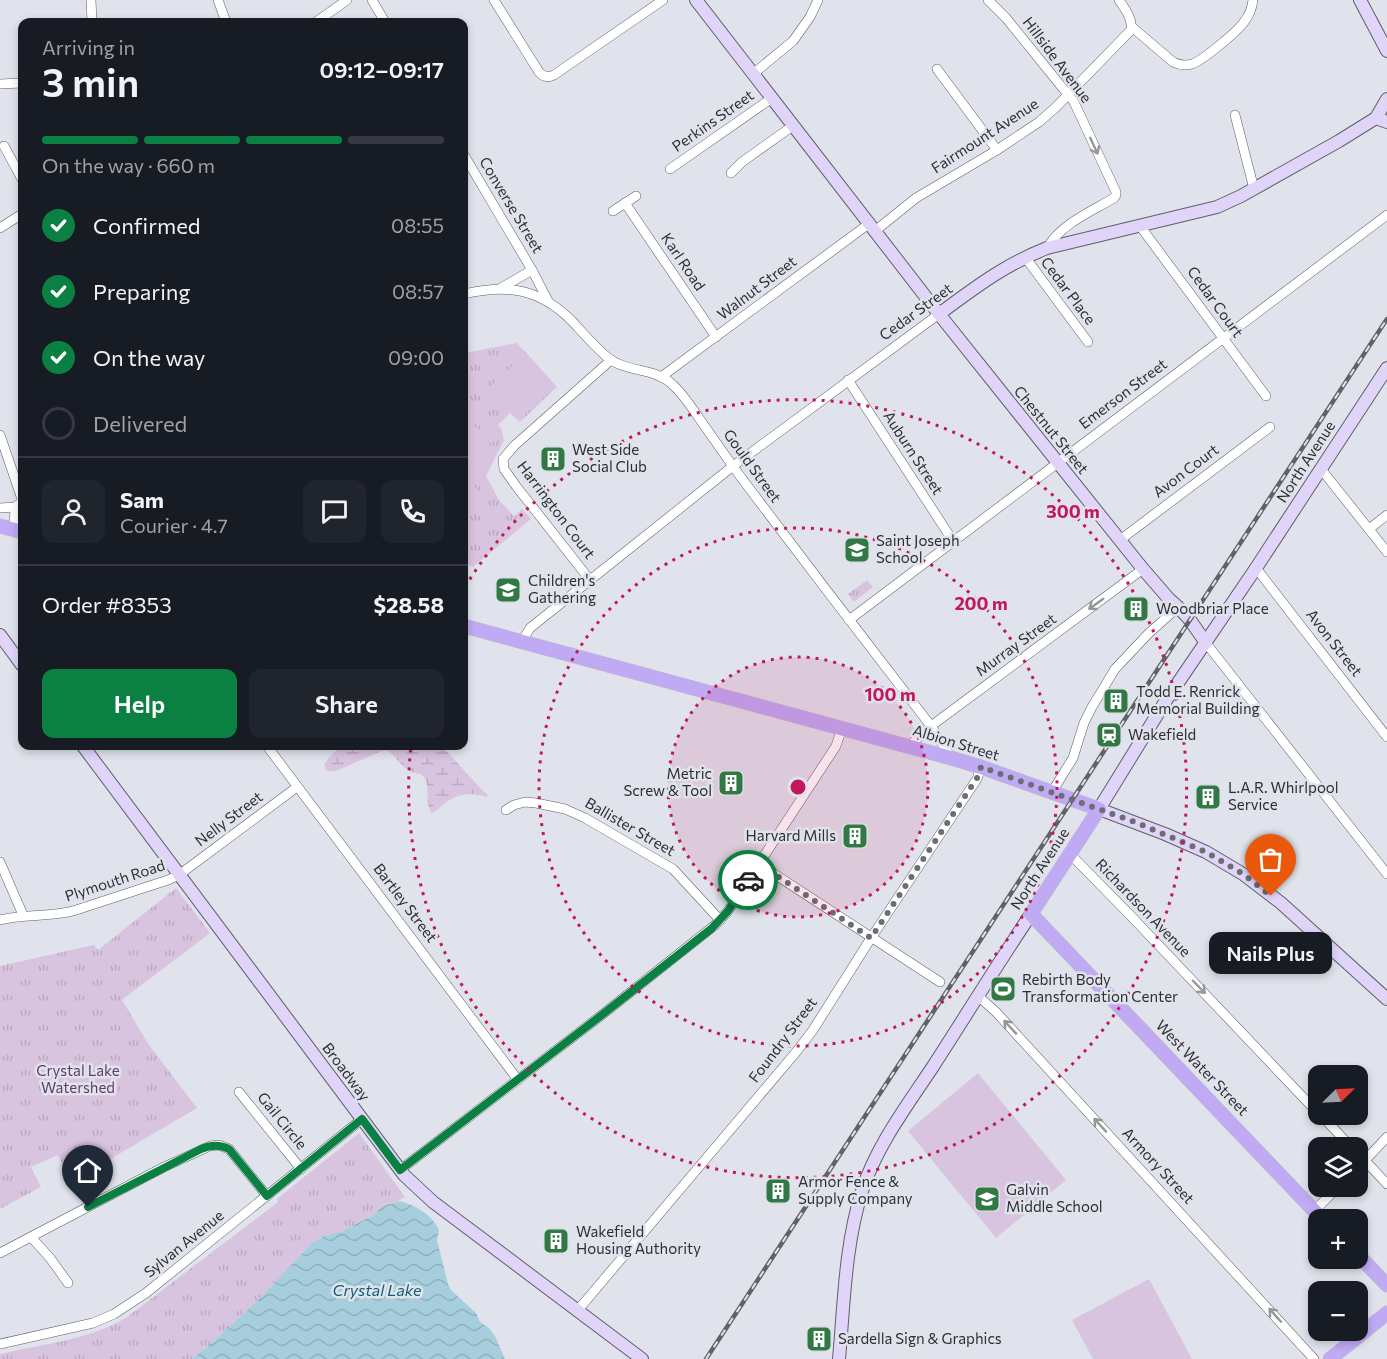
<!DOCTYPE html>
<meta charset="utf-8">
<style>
:root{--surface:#171b24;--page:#20242c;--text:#f1f3f6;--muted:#9ea1a6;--line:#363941;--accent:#0b8043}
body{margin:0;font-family:Commissioner,sans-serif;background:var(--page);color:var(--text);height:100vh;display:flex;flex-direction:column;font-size:22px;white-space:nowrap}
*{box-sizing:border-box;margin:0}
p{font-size:20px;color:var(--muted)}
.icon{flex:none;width:33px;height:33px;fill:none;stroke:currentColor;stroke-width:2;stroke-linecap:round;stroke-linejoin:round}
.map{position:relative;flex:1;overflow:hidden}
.panel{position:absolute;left:18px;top:18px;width:450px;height:732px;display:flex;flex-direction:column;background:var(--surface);border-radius:12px;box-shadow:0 3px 9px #0003}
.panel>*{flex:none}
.needle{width:39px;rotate:66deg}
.buttons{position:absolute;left:1308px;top:1065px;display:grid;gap:12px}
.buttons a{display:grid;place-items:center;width:60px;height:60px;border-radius:12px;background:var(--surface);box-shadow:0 3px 9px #0003;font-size:30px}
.pin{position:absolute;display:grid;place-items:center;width:51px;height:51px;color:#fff;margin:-62px -26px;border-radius:50% 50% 50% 0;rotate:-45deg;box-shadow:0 0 6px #0007}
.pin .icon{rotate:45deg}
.courier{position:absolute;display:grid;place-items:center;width:60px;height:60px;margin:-30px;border:4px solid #0b8043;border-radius:50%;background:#fff;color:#222;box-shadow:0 2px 8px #0007}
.bubble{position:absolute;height:42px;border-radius:12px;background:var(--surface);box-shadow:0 3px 9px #0003;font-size:20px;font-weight:600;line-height:42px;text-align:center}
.head em{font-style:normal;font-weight:600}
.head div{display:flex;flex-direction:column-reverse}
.head{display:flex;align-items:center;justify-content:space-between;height:102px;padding:0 24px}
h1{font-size:39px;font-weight:600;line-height:45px}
.bar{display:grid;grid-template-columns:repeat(4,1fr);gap:9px 6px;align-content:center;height:72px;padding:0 24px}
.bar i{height:8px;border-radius:4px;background:var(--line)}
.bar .current{background:var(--accent)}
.bar p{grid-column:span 4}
.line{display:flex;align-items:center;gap:15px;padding:0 24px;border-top:2px solid var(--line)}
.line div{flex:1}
.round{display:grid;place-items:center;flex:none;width:63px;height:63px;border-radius:12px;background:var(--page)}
ol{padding:0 24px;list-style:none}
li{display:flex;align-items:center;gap:18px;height:66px}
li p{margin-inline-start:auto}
li .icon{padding:6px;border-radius:50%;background:var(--accent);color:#fff;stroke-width:4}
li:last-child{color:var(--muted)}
li i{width:33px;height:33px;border:3px solid var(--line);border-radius:50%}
.cta{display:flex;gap:12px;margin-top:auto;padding:12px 24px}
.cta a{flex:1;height:69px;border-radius:12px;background:var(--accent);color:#fff;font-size:24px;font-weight:600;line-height:69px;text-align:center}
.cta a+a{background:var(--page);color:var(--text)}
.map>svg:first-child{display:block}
</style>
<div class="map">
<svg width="1387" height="1359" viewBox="0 0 1387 1359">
<defs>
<pattern id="wetland-marsh" width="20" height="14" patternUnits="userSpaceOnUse" patternTransform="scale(1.5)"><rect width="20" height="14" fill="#d9c4e0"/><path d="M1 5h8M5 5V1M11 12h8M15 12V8" fill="none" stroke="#bba9c1"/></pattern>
<pattern id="park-tufts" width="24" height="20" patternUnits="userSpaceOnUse" patternTransform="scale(1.5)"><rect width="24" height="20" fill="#d9c4e0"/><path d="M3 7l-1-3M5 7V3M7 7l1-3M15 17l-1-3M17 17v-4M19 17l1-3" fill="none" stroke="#bba9c1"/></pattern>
<pattern id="water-waves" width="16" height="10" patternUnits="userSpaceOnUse" patternTransform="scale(1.5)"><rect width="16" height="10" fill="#a6cedd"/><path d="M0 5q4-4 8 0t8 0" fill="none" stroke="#8fb1be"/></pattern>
</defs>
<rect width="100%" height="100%" fill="#e0e3ec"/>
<path fill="url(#wetland-marsh)" d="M338,746H442L482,790L486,793L488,796L486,797C471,791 456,794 444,804C439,808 436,811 432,813C425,804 429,795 427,785C427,782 425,779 423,776C419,772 415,774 410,771C399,766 396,753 384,750L336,771H327L324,765C327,757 336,754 338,746Z"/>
<g fill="url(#park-tufts)">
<path d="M517,343L557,387L520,422L510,413L498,425L501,428L504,440L486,476L499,500L514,516L522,509L531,519L473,567L464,564V353Z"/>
<path d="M867,580L873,587L854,602L848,594Z"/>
<path d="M176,888L210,933L122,1000L149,1045L197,1108L85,1174L81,1166L67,1173L58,1155L31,1167L41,1187L0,1209V966L94,945L98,950Z"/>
<path d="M359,1133L405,1197L398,1201L383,1206L372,1216L342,1231L321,1237L312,1243L258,1300L207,1347L192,1359H0V1354C42,1344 90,1340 127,1317L278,1202L277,1199Z"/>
</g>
<g fill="#d9c4e0">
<path d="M526,353L556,386L521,418L491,386Z"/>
<path d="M501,355L509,363L488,382L481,375Z"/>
<path d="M464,421L487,433L492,431L495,432L497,438L495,441L490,442L470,481L485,500L464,518Z"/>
<path d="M978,1073L1066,1180L996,1238L908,1131Z"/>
<path d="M1149,1279L1192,1359H1093L1072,1320Z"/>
</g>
<path fill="url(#water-waves)" d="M400,1201C417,1206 431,1214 439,1230L437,1240L448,1284L451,1290L476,1313L480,1322L489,1328L495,1336L505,1359H192L207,1347L258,1300L312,1243L321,1237L342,1231L372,1216L383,1206Z"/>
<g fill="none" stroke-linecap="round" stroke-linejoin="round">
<g stroke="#5e6068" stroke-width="10">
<g id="street">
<path d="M91,0L92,22"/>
<path d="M218,0L226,22"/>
<path d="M372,0L385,22"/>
<path d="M494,0L539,72C543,77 548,78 554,75L663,0"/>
<path d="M988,0L1006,18L1074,102L1116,192V195L1114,198C1090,212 1061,224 1047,248"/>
<path d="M316,22L347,0"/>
<path d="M1132,27L1173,62C1179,65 1185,66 1192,64C1202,61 1238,31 1244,22C1249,16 1252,8 1253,0"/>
<path d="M937,69L997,150"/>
<path d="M753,74L793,41L810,17L818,0"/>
<path d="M0,84L22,83"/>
<path d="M1235,115L1254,189"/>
<path d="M4,146L22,179"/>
<path d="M464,155L532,270L548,301"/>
<path d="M670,169L772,98"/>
<path d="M731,173L742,162L794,125"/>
<path d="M625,203L716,337"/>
<path d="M613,211L636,196"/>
<path d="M1140,226L1266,396"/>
<path d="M0,228L22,214"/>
<path d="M875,231L916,198L997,150L1039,122L1055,108L1131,30C1133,19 1125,9 1119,0"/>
<path d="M1025,257L1088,342"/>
<path d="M501,288L532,270"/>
<path d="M464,294C507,284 539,288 572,321C583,333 594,346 607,357C626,373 655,367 673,385C684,395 692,408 701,421C716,442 730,463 746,484C807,565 869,646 931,726L951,758"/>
<path d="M661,377L870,223"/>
<path d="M848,380L953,541"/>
<path d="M0,435L22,499"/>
<path d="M1321,469L1387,552"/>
<path d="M0,508L15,507L22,502"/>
<path d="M1369,529L1387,515"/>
<path d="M14,530L15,507"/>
<path d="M1120,540L1270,427"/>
<path d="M1256,568L1387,737"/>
<path d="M590,580L516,486L504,469L503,459L514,446L611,360"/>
<path d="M849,620L1387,215"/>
<path d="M522,641L530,628L733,466L939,314"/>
<path d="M1206,643L1387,874"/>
<path d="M267,746L518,1080"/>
<path d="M909,746L931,726L1143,569"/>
<path d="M1052,792L1073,758L1084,723L1092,707L1115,669L1148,634L1178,607"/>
<path d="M506,810L514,805L525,802L536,803L565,809L585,818L673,869L720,920"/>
<path d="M1070,854L1130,915L1318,1113"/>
<path d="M0,862L23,915"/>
<path d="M759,864L940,982"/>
<path d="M0,920C24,914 49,917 73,911L168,880L179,875L297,787"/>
<path d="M977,995L996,1012L1314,1359"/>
<path d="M239,1092L301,1169"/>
<path d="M1320,1114L1352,1148"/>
<path d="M1358,1153L1387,1184"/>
<path d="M1358,1168L1387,1137"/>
<path d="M400,1170L603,1014L715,925L728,911L836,746L842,728"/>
<path d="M1315,1210L1339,1186"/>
<path d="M31,1237L50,1258L68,1283"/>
<path d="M0,1253L164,1167L210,1146L219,1145L229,1149L267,1196"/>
<path d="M578,1310L797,1051L813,1030L871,938L977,779L981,767"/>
<path d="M0,1344L93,1323L114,1314L146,1293L362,1119"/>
</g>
</g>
<g stroke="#5e6068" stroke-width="14">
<g id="secondary">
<path d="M696,0L939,314L1143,569L1169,599L1178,607L1190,620L1206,643"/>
<path d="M1360,0L1387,51"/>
<path d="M1376,118L1387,99"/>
<path d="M939,314C976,287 1004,265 1047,248L1217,207L1241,196L1339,141L1376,118L1387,122"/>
<path d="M1387,368L1256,568L1165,702L1099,809L1165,834L1206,852L1243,874L1281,903L1387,999"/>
<path d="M0,635L22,665"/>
<path d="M83,746L404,1175L433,1202L642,1359"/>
<path d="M839,1359C844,1303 845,1245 862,1191C876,1147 906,1107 932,1068C965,1017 997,965 1031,914"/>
</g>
</g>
<g stroke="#c0c1c2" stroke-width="15">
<g id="primary">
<path d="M0,526L22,532"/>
<path d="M464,626L951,758L981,767L1099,809L1031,914L1323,1220"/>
<path d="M1358,1255L1387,1285"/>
<path d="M1330,1359L1387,1313"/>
</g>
</g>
<use href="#street" stroke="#fff" stroke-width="9"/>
<use href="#secondary" stroke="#e0d5f9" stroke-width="12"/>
<use href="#primary" stroke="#c0aaf4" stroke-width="14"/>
<g stroke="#606266" stroke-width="4.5">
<path id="rail" d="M706,1359L1387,319"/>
</g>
<use href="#rail" stroke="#e0e3ec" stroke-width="2" stroke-dasharray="7" stroke-linecap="butt"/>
</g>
<defs><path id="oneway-shaft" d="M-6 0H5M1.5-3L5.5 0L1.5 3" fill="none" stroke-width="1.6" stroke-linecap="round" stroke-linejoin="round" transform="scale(1.5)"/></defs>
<g stroke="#969798">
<use href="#oneway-shaft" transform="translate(1094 146) rotate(65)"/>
<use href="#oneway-shaft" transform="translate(1096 604) rotate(144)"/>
<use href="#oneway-shaft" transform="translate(1199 987) rotate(46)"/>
<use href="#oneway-shaft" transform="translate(1010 1027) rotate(-133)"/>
<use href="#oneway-shaft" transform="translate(1100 1125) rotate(-133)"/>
<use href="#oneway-shaft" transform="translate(1275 1315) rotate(-132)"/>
</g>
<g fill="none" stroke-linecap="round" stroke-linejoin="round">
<path stroke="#6c6e73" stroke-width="6" stroke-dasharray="0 10.8" d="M748,880L759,864L871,938L977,778L981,767L1135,822L1206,852L1243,874L1271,896"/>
<path stroke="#0b8043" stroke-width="8" d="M88,1207L201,1149C210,1145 219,1144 229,1149L267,1196L362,1119L400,1170L603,1014L711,929L728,911L748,880"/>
</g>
<circle cx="798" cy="787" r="130" fill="#c2185b" fill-opacity=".12"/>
<g fill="none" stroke="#c2185b" stroke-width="3" stroke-dasharray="3 6">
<circle cx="798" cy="787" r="130"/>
<circle cx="798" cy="787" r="259"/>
<path d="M465 587A389 389 0 1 1 411 746"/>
</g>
<defs>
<g id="building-square" transform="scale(1.35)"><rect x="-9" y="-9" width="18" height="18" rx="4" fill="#317845" stroke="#e0e3ec"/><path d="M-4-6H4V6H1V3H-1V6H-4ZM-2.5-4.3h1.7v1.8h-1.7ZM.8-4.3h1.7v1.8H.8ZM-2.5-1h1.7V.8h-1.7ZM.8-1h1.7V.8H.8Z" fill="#fff"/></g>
<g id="school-square" transform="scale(1.35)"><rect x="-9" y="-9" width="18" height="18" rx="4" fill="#317845" stroke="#e0e3ec"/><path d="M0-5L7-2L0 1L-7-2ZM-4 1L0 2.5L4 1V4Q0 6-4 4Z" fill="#fff"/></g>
<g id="station-square" transform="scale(1.35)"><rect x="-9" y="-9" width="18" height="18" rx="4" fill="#317845" stroke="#e0e3ec"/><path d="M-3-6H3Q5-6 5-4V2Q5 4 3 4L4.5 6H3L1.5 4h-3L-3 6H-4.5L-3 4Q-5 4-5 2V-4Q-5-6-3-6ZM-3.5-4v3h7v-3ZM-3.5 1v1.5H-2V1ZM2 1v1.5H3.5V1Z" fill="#fff"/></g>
<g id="stadium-square" transform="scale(1.35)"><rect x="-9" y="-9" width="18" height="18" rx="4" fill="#317845" stroke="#e0e3ec"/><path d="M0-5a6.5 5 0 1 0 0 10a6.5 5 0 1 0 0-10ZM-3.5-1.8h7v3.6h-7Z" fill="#fff"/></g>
</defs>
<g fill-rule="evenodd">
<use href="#building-square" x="553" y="459"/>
<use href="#school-square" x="857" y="550"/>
<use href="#school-square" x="508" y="590"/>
<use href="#building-square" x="1136" y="609"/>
<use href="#building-square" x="1116" y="701"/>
<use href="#station-square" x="1109" y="735"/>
<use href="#building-square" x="731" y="783"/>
<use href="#building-square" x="1208" y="797"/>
<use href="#building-square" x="855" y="836"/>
<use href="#stadium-square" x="1003" y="989"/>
<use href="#building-square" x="778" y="1191"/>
<use href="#school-square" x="987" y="1199"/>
<use href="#building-square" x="556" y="1241"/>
<use href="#building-square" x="819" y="1339"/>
</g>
<g text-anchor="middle" stroke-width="5" stroke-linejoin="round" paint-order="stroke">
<g font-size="15" fill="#2e2f32" stroke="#e0e3ec">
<text transform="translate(1057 60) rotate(53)" y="5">Hillside Avenue</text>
<text transform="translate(713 121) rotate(-35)" y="5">Perkins Street</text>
<text transform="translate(985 136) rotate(-33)" y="5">Fairmount Avenue</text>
<text transform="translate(511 205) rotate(59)" y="5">Converse Street</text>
<text transform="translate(683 262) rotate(56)" y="5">Karl Road</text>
<text transform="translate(757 288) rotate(-37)" y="5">Walnut Street</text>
<text transform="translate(1068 291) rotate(53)" y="5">Cedar Place</text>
<text transform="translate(1215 302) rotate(54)" y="5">Cedar Court</text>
<text transform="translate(916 312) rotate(-36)" y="5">Cedar Street</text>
<text transform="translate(1123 394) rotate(-37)" y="5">Emerson Street</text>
<text transform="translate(1051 430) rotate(51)" y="5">Chestnut Street</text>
<text transform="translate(913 453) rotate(57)" y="5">Auburn Street</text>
<text transform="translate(1306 462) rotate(-57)" y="5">North Avenue</text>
<text transform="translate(752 466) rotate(54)" y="5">Gould Street</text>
<text transform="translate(1186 471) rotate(-37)" y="5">Avon Court</text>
<text transform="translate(556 510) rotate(53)" y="5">Harrington Court</text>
<text transform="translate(1334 643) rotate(52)" y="5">Avon Street</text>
<text transform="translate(1016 645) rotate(-36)" y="5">Murray Street</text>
<text transform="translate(956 743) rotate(17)" y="5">Albion Street</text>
<text transform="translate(229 819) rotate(-37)" y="5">Nelly Street</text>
<text transform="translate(630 827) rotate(30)" y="5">Ballister Street</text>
<text transform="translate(1040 869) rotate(-57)" y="5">North Avenue</text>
<text transform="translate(115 881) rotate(-18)" y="5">Plymouth Road</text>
<text transform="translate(405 903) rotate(53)" y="5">Bartley Street</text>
<text transform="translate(1143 908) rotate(46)" y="5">Richardson Avenue</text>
<text transform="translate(783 1040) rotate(-53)" y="5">Foundry Street</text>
<text transform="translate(1202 1068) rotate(46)" y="5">West Water Street</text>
<text transform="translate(346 1072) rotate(53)" y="5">Broadway</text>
<text transform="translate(282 1121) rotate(51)" y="5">Gail Circle</text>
<text transform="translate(1158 1166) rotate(47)" y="5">Armory Street</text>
<text transform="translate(184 1244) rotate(-39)" y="5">Sylvan Avenue</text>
</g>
<g font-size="15" fill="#2e2f32" stroke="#e0e3ec" text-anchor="start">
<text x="572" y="455">West Side<tspan x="572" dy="17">Social Club</tspan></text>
<text x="876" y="546">Saint Joseph<tspan x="876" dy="17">School</tspan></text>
<text x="528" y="586">Children's<tspan x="528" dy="17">Gathering</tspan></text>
<text x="1156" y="614">Woodbriar Place</text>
<text x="1136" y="697">Todd E. Renrick<tspan x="1136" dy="17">Memorial Building</tspan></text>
<text x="1128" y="740">Wakefield</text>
<text x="712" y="779" text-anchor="end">Metric<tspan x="712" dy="17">Screw &amp; Tool</tspan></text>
<text x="1228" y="793">L.A.R. Whirlpool<tspan x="1228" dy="17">Service</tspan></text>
<text x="836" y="841" text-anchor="end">Harvard Mills</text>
<text x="1022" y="985">Rebirth Body<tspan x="1022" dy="17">Transformation Center</tspan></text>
<text x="798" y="1187">Armor Fence &amp;<tspan x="798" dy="17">Supply Company</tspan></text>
<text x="1006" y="1195">Galvin<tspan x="1006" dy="17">Middle School</tspan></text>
<text x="576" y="1237">Wakefield<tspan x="576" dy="17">Housing Authority</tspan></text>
<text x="838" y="1344">Sardella Sign &amp; Graphics</text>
</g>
<g font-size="15" fill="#5e3e67" stroke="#e0e3ec">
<text x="78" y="1076">Crystal Lake<tspan x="78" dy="17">Watershed</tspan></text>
</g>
<g font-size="16" font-style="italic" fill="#105e73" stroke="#e0e3ec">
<text x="377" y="1296">Crystal Lake</text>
</g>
</g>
<circle cx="798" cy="787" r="9" fill="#c2185b" stroke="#e0e3ec" stroke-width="3"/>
<g font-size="18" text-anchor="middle" font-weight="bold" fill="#c2185b" stroke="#e0e3ec" stroke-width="5" stroke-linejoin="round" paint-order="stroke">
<text x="1073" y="518">300 m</text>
<text x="981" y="610">200 m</text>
<text x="890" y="701">100 m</text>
</g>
</svg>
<div class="buttons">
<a><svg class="needle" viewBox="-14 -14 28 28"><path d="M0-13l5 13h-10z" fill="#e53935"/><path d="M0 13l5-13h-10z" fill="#9ea1a6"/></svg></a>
<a><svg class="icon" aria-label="layers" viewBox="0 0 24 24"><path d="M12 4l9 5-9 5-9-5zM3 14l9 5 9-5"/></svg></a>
<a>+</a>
<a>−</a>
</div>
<div class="pin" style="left:1271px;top:896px;background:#ea580c"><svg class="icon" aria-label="bag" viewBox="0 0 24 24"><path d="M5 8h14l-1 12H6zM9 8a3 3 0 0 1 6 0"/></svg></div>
<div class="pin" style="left:88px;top:1207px;background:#1f2937"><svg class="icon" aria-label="home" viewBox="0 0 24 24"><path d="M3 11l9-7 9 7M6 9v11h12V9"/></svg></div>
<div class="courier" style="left:748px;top:880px"><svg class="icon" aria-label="car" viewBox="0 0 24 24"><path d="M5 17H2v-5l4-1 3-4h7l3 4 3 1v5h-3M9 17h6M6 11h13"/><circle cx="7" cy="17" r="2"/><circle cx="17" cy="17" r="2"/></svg></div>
<div class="bubble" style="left:1209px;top:932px;width:123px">Nails Plus</div>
<section class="panel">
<div class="head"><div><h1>3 min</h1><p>Arriving in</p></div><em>09:12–09:17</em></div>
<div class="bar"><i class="current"></i><i class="current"></i><i class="current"></i><i></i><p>On the way · 660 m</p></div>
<ol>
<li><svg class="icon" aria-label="check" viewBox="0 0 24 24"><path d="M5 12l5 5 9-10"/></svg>Confirmed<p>08:55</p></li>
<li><svg class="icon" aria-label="check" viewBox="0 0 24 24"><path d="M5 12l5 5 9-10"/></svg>Preparing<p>08:57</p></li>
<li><svg class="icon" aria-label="check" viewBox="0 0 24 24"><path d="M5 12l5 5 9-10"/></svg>On the way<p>09:00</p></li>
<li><i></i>Delivered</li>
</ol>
<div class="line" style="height:108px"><a class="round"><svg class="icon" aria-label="person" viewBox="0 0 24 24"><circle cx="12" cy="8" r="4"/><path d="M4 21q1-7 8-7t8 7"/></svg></a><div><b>Sam</b><p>Courier · 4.7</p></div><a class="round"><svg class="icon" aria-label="chat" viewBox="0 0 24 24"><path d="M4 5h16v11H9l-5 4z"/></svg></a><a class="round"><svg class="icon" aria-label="phone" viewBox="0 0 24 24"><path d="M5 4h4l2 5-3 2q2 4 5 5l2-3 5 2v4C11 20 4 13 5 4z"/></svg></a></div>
<div class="line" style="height:78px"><div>Order #8353</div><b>$28.58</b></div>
<div class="cta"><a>Help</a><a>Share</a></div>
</section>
</div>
